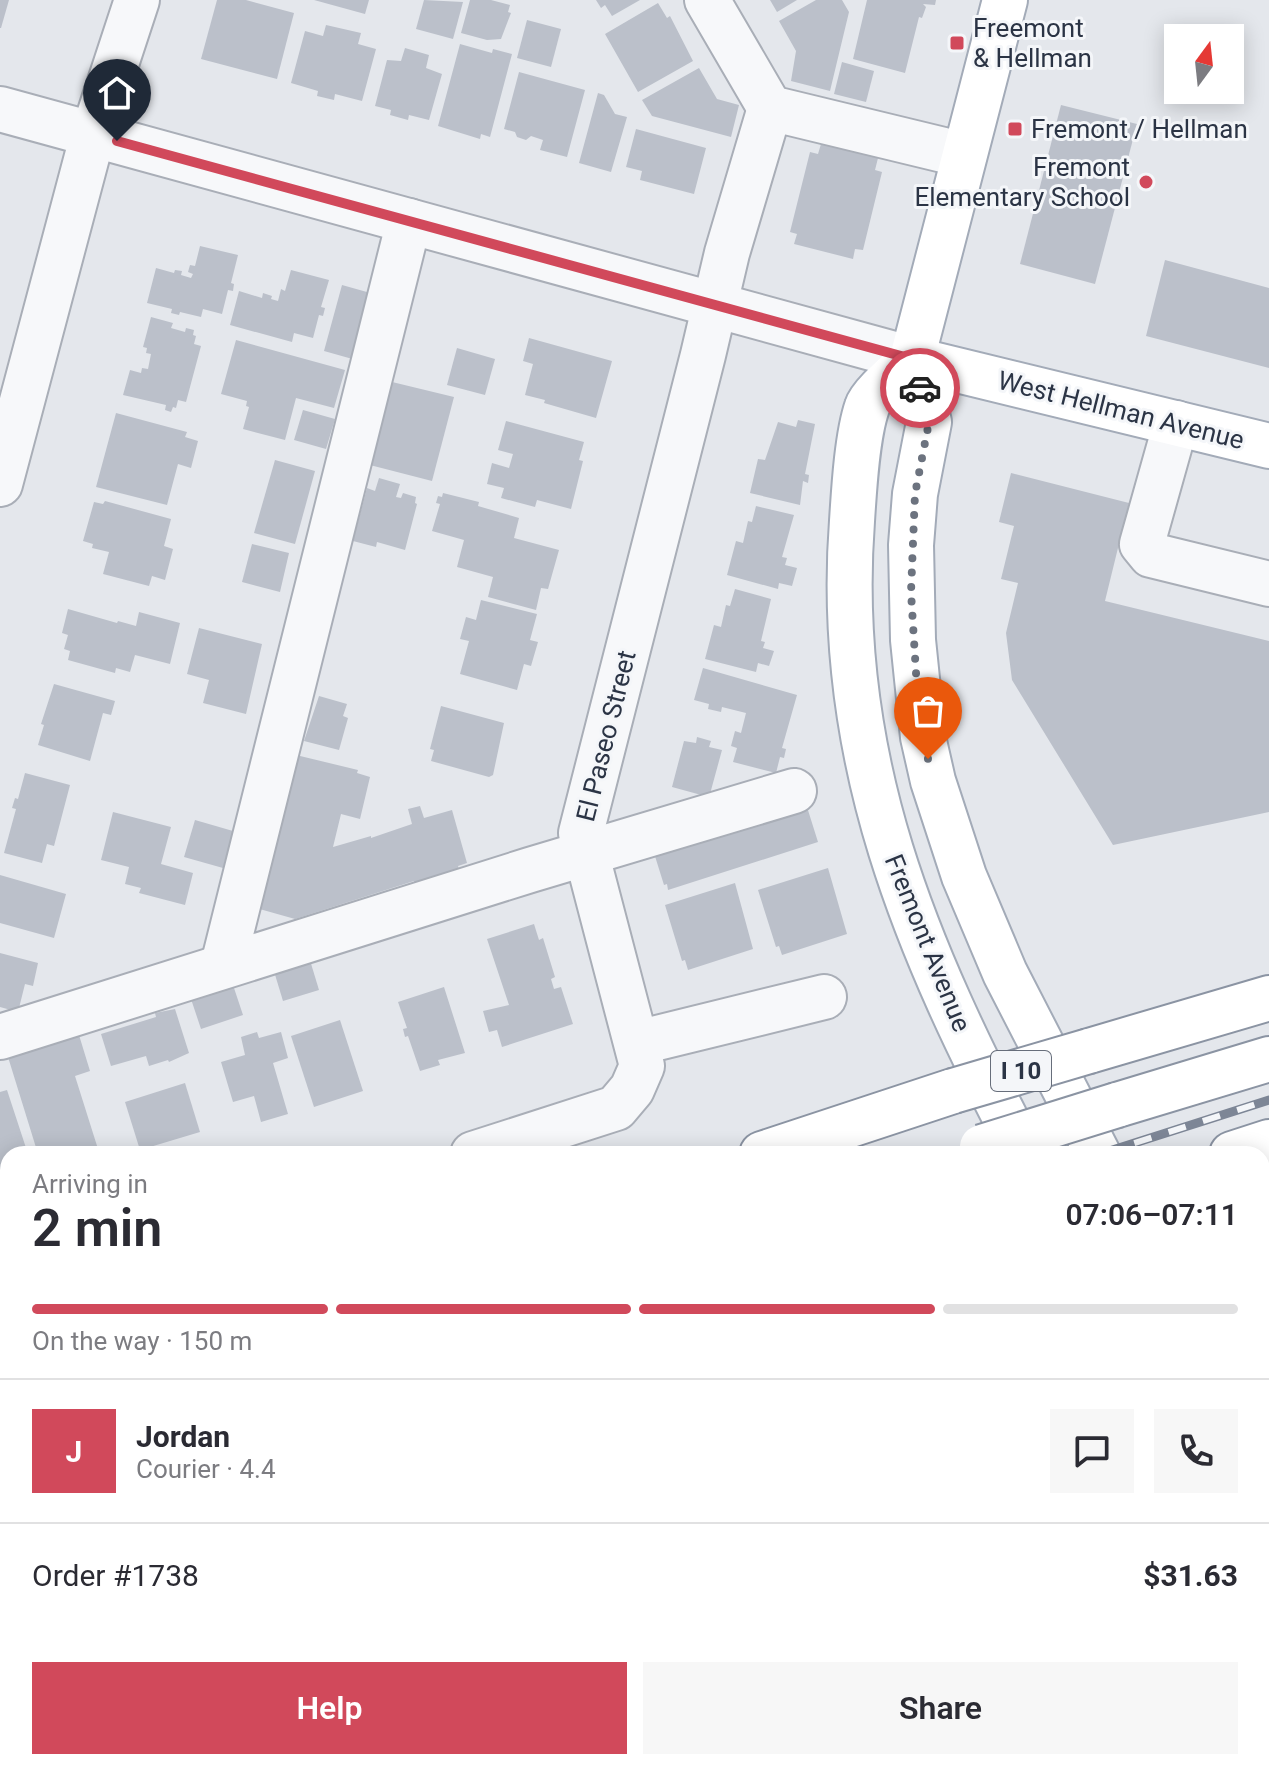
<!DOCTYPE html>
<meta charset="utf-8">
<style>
:root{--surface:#fff;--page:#f7f7f7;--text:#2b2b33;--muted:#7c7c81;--line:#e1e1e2;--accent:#d1495b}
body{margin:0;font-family:Roboto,sans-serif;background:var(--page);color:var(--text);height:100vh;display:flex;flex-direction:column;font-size:30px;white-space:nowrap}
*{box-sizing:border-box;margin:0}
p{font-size:26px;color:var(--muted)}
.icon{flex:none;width:44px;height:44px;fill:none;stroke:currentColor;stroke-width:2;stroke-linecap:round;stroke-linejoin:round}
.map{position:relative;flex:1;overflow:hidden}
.drawer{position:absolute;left:0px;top:1146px;width:1270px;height:624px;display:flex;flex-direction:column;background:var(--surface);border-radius:24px 24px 0 0;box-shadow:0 4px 20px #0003}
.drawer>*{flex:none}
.needle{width:52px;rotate:15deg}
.tools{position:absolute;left:1164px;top:24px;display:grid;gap:16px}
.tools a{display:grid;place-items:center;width:80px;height:80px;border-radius:0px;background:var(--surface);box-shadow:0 4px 20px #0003;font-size:40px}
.pin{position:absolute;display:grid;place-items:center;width:68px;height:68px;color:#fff;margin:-82px -34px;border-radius:50% 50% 50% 0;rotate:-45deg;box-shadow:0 0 8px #0007}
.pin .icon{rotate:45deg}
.courier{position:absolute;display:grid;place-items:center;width:80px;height:80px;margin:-40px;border:6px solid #d1495b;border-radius:50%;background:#fff;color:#222;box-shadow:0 2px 10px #0007}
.headline em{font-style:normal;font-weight:600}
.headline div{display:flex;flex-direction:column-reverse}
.headline{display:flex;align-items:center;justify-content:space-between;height:136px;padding:0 32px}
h1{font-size:52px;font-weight:600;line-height:60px}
.bar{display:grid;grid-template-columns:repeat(4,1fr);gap:12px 8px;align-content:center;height:96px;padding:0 32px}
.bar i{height:10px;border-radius:6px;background:var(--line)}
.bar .selected{background:var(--accent)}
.bar p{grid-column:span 4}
.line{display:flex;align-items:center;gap:20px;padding:0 32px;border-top:2px solid var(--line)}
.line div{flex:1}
.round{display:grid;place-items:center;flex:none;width:84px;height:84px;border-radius:0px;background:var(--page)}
.cta{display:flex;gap:16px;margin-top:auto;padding:16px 32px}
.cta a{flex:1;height:92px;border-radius:0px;background:var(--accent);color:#fff;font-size:32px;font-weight:600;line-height:92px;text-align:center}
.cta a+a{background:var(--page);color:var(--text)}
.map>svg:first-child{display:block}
</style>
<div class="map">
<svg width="1269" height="1770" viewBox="0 0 1269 1770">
<rect width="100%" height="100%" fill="#e4e7ec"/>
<g fill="#bbc0ca">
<path d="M0,0H9L1,28H0Z"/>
<path d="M217,0H246L294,13L277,79L201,59Z"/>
<path d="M314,0H369L365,14Z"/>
<path d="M424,0L463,2L453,39L416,29Z"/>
<path d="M470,0H491L510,5L508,12L511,13L501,39L487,40L461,33Z"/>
<path d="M596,0H640L612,16L605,5L601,8Z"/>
<path d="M770,0H797L777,12Z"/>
<path d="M816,0H842L849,12L830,91L791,81L796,51L779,21Z"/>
<path d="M867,0H936L935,5L923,4L926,7L922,18L919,17L905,73L853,59Z"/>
<path d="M658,3L667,18L670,16L693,61L638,92L605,34Z"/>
<path d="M527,20L561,29L551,67L517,58Z"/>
<path d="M326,25L361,33L358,44L376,49L362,101L335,94L334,100L317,96L318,91L291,83L305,31L323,36Z"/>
<path d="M460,44L492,53L493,49L512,54L490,137L481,134L480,139L438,126Z"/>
<path d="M405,48L429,55L426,68L442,74L429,120L409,115L408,120L390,115L391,110L375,106L387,60L401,61Z"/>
<path d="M842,62L874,71L866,102L834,94Z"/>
<path d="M699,68L717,99L739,105L731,137L652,116L642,100Z"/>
<path d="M519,72L585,90L567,157L540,150L543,140L531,136L526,140L517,137L515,132L504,129Z"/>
<path d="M598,93L604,95L615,114L627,117L611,172L579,163Z"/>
<path d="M1061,105L1137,124L1095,284L1020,264Z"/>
<path d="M636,129L706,148L694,194L640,180L642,171L626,167Z"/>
<path d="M821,144L878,158L875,170L882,172L863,250L855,249L853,259L794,244L797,234L790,232L810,152L818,154Z"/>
<path d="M200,246L238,255L231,283L234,284L233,291L228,290L222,314L203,309L201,317L180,312L179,315L171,313L172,309L147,303L156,268L174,273L175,270L182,271L181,275L191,278L193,274L188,272L190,265L195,266Z"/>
<path d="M1165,260L1269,288V368L1146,336Z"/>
<path d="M291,270L329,280L321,307L325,308L323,316L319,315L313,338L294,333L292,342L230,325L239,291L262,298L263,293L272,296L271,299L278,301L281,289L285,291Z"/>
<path d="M342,285L374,294L356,360L324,351Z"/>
<path d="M151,317L173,323L171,328L185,332L186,328L194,330L193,335L196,336L194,344L201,346L186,402L178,400L176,408L173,407L171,412L165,410L166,405L123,395L130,370L141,373L142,368L148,369L151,354L146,353L147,348L143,347Z"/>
<path d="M529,338L612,361L596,418L544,403L545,400L525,395L533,364L523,361Z"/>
<path d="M236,340L345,370L334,408L296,398L285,440L243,429L249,407L246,406L247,401L221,394Z"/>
<path d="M457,348L495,359L485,395L447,385Z"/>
<path d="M388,381L454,397L432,481L366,464Z"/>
<path d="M303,410L335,419L326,449L294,440Z"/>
<path d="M116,413L187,432L185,437L198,441L191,468L178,464L167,505L96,487Z"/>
<path d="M798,420L815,424L805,474L809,475L808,483L803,481L800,505L750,493L758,459L765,460L778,422L796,427Z"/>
<path d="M506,421L584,442L579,460L583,461L571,509L537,500L535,507L501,498L504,488L487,484L492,463L509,468L513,454L498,450Z"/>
<path d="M275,460L315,471L295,544L254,533Z"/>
<path d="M1011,473L1129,503L1105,601L1269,641V812L1113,845L1012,680L1006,633L1018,583L1001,579L1014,526L999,522Z"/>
<path d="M379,478L400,484L396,497L401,498L403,493L416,497L415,503L417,504L405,550L377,542L376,547L353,541L367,488L375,491Z"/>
<path d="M443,493L479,502L478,506L519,518L514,538L559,550L548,589L541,588L536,610L488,597L493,577L457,567L464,540L432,531L440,504L436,503L438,496L442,497Z"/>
<path d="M105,501L171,519L164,546L173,549L165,580L152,576L149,586L103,574L109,552L92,548L93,544L83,541L94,502L103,504Z"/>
<path d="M756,506L794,515L782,557L787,558L785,565L797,568L792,586L779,583L778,589L727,575L736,541L743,543L748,521L752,522Z"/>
<path d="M252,544L289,553L280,592L242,582Z"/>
<path d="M735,589L771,599L761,641L765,642L763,648L774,651L769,666L758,663L756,672L705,659L714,625L721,627L726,605L730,606Z"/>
<path d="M481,600L537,614L530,640L538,642L531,666L524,664L517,690L460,674L469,641L460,639L466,617L476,620Z"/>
<path d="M68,609L117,623L118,621L136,626L139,612L180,623L170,664L135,655L130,672L116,668L115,673L68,660L70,651L64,649L68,635L62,633Z"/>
<path d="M199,628L262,644L246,714L203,703L209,680L187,674Z"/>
<path d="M703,668L797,695L782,748L786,749L784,758L780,757L776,773L733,762L737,748L731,746L735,731L741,733L746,713L722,707L721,712L708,709L709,704L694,700Z"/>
<path d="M54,684L115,701L111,715L103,713L90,761L38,745L44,725L41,724Z"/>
<path d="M319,696L347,704L343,716L348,718L339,750L304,741Z"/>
<path d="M441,706L504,723L493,775L489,777L431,761L434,750L430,749Z"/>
<path d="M697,737L711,741L709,747L722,750L710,794L706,793L705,796L672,787L684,741L696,743Z"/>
<path d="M296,755L358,770L357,773L370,777L360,819L341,814L333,847L371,836V838L412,824L408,809L420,806L424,818L452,810L467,863L458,866L459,869L414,883V881L295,919L256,908Z"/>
<path d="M25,773L70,785L54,846L47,844L42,863L4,853L16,809L12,808L15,798L18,799Z"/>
<path d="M807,807L818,842L668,890L667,884L664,885L654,853Z"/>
<path d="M113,812L171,827L161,864L193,873L185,905L139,893L141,888L125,884L129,867L101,860Z"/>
<path d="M195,820L233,831L223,868L184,857Z"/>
<path d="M828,868L847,934L782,955L779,946L776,947L758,890Z"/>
<path d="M0,875L66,894L54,938L0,923Z"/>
<path d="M735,883L753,949L688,970L685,960L682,961L665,905Z"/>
<path d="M534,924L539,940L543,938L555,977L551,979L554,989L561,987L573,1024L502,1047L497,1030L489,1032L483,1011L509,1005L487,939Z"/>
<path d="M0,953L38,963L33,986L25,984L18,1012L0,1007Z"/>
<path d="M309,957L319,990L283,1001L273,968Z"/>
<path d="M231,979L243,1015L201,1029L189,993Z"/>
<path d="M444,987L465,1053L438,1060L440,1065L420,1071L408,1036L405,1037L403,1029L407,1028L398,1002Z"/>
<path d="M175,1009L189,1053L169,1062L168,1060L149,1066L146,1056L111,1066L101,1034L156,1017L155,1013Z"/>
<path d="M340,1020L363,1091L314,1107L291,1036Z"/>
<path d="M257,1032L259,1038L281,1032L288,1058L273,1063L288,1114L261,1122L254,1096L233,1102L221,1062L245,1055L241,1037Z"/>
<path d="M79,1035L90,1071L75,1076L98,1149L93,1151L94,1154H38L8,1057Z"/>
<path d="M185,1083L200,1132L140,1150L125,1102Z"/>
<path d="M7,1090L28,1154H8V1206L0,1208V1092Z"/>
<path d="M71,1762H106L108,1770H73Z"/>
<path d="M121,1762H163L165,1770H122Z"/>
<path d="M191,1762H246L249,1770H193Z"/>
<path d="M267,1762H305L303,1770H267Z"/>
<path d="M349,1762H404L399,1770H345Z"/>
<path d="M655,1762H759L758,1770H653Z"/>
<path d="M776,1762H830L829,1768L822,1770H778Z"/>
<path d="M868,1762H899L902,1770H871Z"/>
<path d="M902,1762H941L944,1770H905Z"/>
<path d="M1110,1762H1154L1157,1770H1113Z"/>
<path d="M1177,1762H1230L1232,1768L1231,1770H1179Z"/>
</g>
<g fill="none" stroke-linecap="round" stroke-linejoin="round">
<g stroke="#a9aeb7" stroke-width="48">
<g id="minor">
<path d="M707,0L770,108L964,155"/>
<path d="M0,109L912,359"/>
<path d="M1176,423L1142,544L1151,555L1269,584"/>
<path d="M0,484L93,134L137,0"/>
<path d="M223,965L409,221"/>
<path d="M0,1037L530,870L794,791"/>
<path d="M637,1043L824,997"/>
<path d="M473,1154L616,1108L632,1089L642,1066L581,833L703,355L727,253L770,108"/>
<path d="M0,1302L8,1300"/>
<path d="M0,1701L8,1699"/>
<path d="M547,1762L553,1770"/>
</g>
</g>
<g stroke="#a3abb8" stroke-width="48">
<g id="major">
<path d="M1005,0L912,359L929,422L915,494L911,545L913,640L923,737L933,781L964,876L1005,973L1098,1154"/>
<path d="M912,359C901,370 871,394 867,407C857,436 854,490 852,521C834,759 916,949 1024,1154"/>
<path d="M912,359L1269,446"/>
<path d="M1262,1475L1269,1488"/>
<path d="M1262,1590L1269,1600"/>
</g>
</g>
<g stroke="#8b94a3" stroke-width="48">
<g id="highway">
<path d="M1089,1051L1269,998"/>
<path d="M1117,1105L1269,1059"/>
<path d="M762,1154L953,1091"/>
<path d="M1232,1154L1269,1142"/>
<path d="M1262,1207L1269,1205"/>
<path d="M1262,1288L1269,1287"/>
<path d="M0,1395L8,1393"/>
<path d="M0,1463L8,1461"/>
<path d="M0,1531L8,1529"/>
<path d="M0,1606L8,1604"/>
</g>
</g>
<use href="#minor" stroke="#f7f8fa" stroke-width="44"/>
<use href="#major" stroke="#fff" stroke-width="44"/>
<use href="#highway" stroke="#fff" stroke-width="44"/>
<g stroke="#7d8696" stroke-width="9">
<g id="rail">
<path d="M1100,1154L1269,1100"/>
<path d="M0,1498L8,1496"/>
</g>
</g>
<use href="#rail" stroke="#f4f6f9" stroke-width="6" stroke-dasharray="18" stroke-linecap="butt"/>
<g stroke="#8b94a3" stroke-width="48" stroke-linecap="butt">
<g id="highway-bridge">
<path d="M953,1091L1089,1051"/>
<path d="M982,1147L1117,1105"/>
</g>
</g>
<use href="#highway-bridge" stroke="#fff" stroke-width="44"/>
</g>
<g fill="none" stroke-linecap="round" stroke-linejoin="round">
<path stroke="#6c737f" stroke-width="8" stroke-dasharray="0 14.4" d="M920,388L929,422L915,494L911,592L917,689L928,759"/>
<path stroke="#d1495b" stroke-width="10" d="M117,141L912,359L920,388"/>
</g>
<g fill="#d1495b" stroke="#f4f6f9" stroke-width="3">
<rect x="949" y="35" width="16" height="16" rx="4"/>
<rect x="1007" y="121" width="16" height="16" rx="4"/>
<circle cx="1146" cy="182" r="8"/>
</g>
<g text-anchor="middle" stroke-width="6" stroke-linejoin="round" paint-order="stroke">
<rect fill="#f4f6f9" stroke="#676e7b" stroke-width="2" x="991" y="1051" width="60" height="40" rx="6"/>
<g font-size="24" font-weight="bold" fill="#2b3445">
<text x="1021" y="1079">I 10</text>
</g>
<g font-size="26" fill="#2b3445" stroke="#f4f6f9" text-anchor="start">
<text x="973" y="37">Freemont<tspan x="973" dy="30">&amp; Hellman</tspan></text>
<text x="1031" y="138">Fremont / Hellman</text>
<text x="1130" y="176" text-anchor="end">Fremont<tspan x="1130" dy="30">Elementary School</tspan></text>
</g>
<g font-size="26" fill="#2b3445" stroke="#f4f6f9">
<text transform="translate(1121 410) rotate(14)" y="9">West Hellman Avenue</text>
<text transform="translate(606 736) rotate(-76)" y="9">El Paseo Street</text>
<text transform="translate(928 943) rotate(68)" y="9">Fremont Avenue</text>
</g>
</g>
</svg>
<div class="tools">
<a><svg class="needle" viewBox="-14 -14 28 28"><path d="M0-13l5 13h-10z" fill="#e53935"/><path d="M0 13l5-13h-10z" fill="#7c7c81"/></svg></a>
</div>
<div class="pin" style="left:928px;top:759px;background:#ea580c"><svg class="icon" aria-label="bag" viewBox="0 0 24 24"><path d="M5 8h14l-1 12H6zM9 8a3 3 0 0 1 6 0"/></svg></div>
<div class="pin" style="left:117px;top:141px;background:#1f2937"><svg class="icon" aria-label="home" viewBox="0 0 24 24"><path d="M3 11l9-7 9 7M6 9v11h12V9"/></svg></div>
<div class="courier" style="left:920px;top:388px"><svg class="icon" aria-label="car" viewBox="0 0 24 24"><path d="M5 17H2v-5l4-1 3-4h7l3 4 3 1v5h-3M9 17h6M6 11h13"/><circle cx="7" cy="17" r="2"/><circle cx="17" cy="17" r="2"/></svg></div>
<section class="drawer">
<div class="headline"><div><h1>2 min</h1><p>Arriving in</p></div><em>07:06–07:11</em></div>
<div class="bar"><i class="selected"></i><i class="selected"></i><i class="selected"></i><i></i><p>On the way · 150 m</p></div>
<div class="line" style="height:144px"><b class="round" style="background:var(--accent);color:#fff">J</b><div><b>Jordan</b><p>Courier · 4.4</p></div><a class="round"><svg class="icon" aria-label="chat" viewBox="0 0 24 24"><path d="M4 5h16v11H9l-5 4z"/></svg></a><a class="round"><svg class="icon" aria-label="phone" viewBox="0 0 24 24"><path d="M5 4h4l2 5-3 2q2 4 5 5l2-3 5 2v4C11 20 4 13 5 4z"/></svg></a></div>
<div class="line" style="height:104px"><div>Order #1738</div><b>$31.63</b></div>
<div class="cta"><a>Help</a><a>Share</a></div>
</section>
</div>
